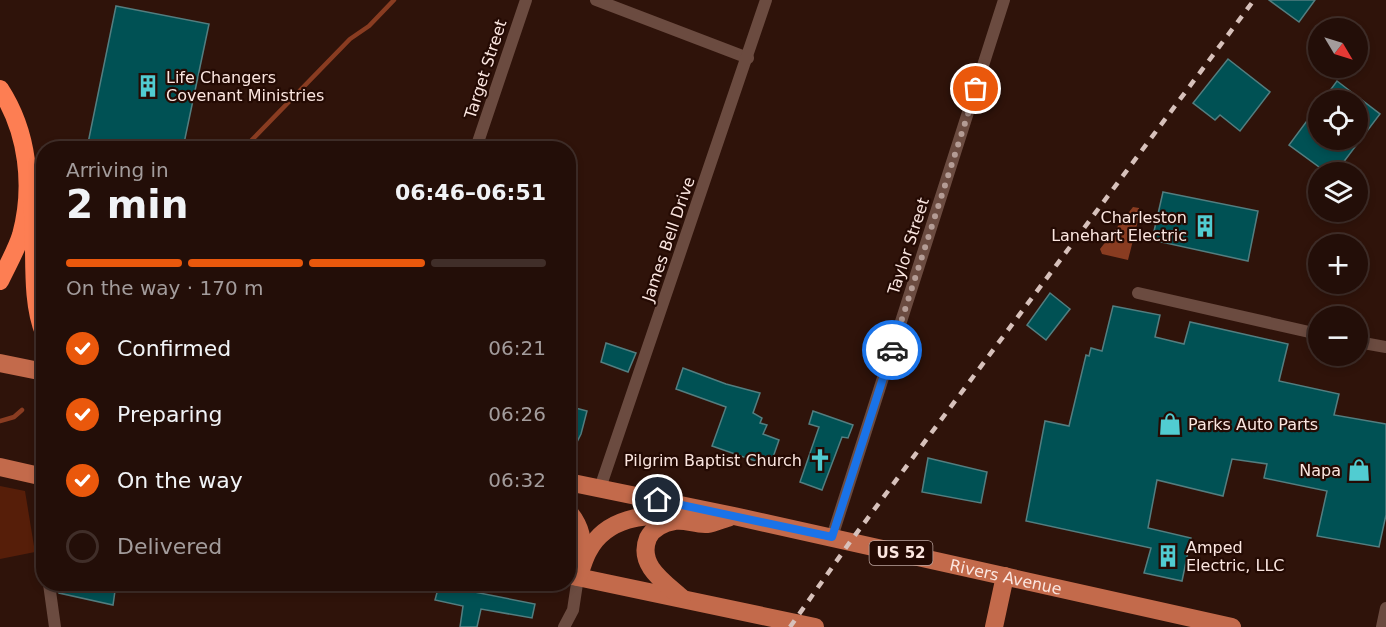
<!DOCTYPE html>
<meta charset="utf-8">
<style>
:root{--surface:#230e08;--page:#2b1712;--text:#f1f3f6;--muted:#a39c9c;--line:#402e29;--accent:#ea580c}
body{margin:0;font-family:"DejaVu Sans",sans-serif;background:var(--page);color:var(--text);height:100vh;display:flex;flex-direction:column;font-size:22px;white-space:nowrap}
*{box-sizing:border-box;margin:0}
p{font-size:20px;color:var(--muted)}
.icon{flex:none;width:33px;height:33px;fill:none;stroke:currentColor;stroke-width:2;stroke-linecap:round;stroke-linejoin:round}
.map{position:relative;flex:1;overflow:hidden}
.panel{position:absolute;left:36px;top:141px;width:540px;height:450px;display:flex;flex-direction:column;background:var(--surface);border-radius:24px;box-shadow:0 3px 9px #0003,0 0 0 2px var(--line)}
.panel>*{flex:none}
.needle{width:39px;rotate:128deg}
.tools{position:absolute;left:1308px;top:18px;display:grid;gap:12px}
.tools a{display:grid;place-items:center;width:60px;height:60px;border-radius:50%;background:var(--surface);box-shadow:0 3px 9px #0003,0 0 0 2px var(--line);font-size:30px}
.pin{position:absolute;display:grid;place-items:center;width:51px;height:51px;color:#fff;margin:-26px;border:3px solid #fff;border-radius:50%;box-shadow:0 2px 6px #0007}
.courier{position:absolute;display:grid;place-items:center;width:60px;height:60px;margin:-30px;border:4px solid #1a73e8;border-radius:50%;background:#fff;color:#222;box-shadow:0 2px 8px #0007}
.summary em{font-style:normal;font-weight:700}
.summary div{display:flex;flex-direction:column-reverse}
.summary{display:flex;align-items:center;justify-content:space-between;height:102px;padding:0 30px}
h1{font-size:39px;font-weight:700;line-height:45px}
.bar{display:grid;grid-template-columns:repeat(4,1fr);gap:9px 6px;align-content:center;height:72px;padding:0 30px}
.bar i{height:8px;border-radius:4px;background:var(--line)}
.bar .on{background:var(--accent)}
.bar p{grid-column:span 4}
ol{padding:0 30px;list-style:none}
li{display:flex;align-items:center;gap:18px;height:66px}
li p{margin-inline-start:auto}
li .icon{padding:6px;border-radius:50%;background:var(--accent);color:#fff;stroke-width:4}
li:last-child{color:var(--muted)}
li i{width:33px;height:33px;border:3px solid var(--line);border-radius:50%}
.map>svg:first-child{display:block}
</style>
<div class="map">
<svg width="1386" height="627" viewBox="0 0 1386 627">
<rect width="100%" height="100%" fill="#2f130a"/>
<path fill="#561e09" d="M0,486L25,491L35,552L0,559Z"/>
<path fill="#893c21" d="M1133,207L1139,208V217L1128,260L1102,254L1100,249Z"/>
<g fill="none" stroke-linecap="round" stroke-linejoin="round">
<g stroke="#893c21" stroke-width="4.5">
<path d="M244,148L350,39L369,26L394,0"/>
<path d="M0,421L14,417L22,410"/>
</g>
</g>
<g fill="#005154" stroke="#537e80" stroke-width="1.5">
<path d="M1269,0H1315L1299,22Z"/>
<path d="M116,6L209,24L183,148H87Z"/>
<path d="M1228,59L1270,92L1240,131L1220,115L1215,120L1193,103Z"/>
<path d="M1337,81L1380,114L1336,172H1326L1289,145L1318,106V140H1358V100H1323Z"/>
<path d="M1163,192L1258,211L1248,261L1152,240Z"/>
<path d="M1050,293L1070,309L1046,340L1027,325Z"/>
<path d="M1113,306L1160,315L1155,337L1184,344L1190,322L1288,344L1279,381L1339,394L1334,415L1386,424V515L1379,547L1317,536L1327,491L1264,478L1267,464L1232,459L1223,496L1157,480L1148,528L1191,538L1182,581L1144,573L1151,548L1026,521L1045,421L1069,426L1086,355L1089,356L1091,348L1102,351Z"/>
<path d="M606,343L636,353L628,372L601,362Z"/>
<path d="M683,368L726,384L760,393L753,413L762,418L760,423L767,425L763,434L779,440L770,466L712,446L726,407L676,389Z"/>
<path d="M568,406L587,411L581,434L568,460Z"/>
<path d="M813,411L853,425L848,438L842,437L822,490L800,482L819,427L809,424Z"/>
<path d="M928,458L987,472L981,503L922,492Z"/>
<path d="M57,584H116L113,605L59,593Z"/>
<path d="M439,585L535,604L532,618L481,609L477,627H460L463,606L435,600Z"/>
</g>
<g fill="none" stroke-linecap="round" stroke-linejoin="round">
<g stroke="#6b4b40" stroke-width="12">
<path d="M596,0L748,58"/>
<path d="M476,148L526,0"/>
<path d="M1138,293L1318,334"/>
<path d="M1358,342L1386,347"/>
<path d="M40,477L44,514"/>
<path d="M600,488L766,0"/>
<path d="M832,537L1004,0"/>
<path d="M49,584L55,627"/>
<path d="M564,627L573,610L578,577"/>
<path d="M1382,627L1386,608"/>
</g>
<g stroke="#c36a4b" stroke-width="18">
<path d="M0,363L44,372"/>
<path d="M0,467L44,477"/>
<path id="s1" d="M568,482L734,516L1232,627"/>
<path d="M568,511C581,526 584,541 581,560"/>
<path d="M568,575L815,627"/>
<path d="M578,577C582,568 584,558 589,550C607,517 644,515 678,514"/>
<path d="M682,598C664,582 637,565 648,538C653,528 664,523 675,521C685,519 696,525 707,524C714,523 723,519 730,517"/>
<path d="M994,627L1005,576"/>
</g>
<g stroke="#fd7e53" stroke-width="18">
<path d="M0,89C28,132 34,187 21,235C16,251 7,266 0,281"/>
<path d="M32,204C37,244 29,297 44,333"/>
</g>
<path stroke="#d7c1bb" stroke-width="4.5" stroke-dasharray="8 8" stroke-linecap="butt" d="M790,627L850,542L1254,0"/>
</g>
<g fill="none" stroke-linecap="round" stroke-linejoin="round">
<path stroke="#b49c95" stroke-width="6" stroke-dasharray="0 10.8" d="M892,350L976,89"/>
<path stroke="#1a73e8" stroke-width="8" d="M658,500L832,537L892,350"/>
</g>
<defs>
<g id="building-bare" transform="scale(1.8)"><path d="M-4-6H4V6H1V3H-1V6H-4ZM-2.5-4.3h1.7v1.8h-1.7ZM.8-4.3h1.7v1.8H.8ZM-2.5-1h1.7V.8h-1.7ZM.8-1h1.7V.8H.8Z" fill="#51ccd1" stroke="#240a03" stroke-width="2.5" paint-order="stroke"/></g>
<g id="shop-bare" transform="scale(1.8)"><path d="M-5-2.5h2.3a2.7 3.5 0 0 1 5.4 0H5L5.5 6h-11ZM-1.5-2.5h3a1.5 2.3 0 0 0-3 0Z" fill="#51ccd1" stroke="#240a03" stroke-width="2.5" paint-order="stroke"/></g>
<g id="church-bare" transform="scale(1.8)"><path d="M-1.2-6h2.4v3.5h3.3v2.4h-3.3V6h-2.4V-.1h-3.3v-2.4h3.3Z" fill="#51ccd1" stroke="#240a03" stroke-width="2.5" paint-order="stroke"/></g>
</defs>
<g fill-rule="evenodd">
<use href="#building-bare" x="148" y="86"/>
<use href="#building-bare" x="1205" y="226"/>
<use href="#shop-bare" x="1170" y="424"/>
<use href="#church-bare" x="820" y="460"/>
<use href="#shop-bare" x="1359" y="470"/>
<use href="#building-bare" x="1168" y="556"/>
</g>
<g text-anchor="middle" stroke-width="4.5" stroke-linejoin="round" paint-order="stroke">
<rect fill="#240a03" stroke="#baa49e" stroke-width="1.5" x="869.5" y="541" width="63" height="24" rx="4.5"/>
<g font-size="15" font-weight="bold" fill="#fbe6e0">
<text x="901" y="558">US 52</text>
</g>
<g font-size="16" fill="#fbe6e0" stroke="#240a03">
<text transform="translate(485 69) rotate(-72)" y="6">Target Street</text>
<text transform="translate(668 239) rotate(-71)" y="6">James Bell Drive</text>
<text transform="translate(908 246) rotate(-72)" y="6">Taylor Street</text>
<text dy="6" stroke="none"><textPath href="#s1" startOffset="448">Rivers Avenue</textPath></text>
</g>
<g font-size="16" fill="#fbe6e0" stroke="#240a03" text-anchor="start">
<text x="166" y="83">Life Changers<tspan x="166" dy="18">Covenant Ministries</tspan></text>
<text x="1187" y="223" text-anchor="end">Charleston<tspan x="1187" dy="18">Lanehart Electric</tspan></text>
<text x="1188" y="430">Parks Auto Parts</text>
<text x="802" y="466" text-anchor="end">Pilgrim Baptist Church</text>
<text x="1341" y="476" text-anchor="end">Napa</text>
<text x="1186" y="553">Amped<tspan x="1186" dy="18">Electric, LLC</tspan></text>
</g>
</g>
</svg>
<div class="tools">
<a><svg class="needle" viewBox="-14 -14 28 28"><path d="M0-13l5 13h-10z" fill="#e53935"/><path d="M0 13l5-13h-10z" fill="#a39c9c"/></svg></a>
<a><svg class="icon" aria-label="locate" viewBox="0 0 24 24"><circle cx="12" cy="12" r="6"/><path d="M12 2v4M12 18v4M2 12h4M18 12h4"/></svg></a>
<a><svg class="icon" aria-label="layers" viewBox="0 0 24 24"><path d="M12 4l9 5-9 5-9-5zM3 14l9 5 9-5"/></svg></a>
<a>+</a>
<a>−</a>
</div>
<div class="pin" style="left:976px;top:89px;background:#ea580c"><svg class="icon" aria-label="bag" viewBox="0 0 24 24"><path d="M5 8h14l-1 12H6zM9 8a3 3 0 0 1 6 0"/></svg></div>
<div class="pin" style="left:658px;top:500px;background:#1f2937"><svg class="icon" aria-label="home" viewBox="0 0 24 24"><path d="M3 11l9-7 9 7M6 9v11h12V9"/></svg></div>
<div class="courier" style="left:892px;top:350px"><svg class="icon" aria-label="car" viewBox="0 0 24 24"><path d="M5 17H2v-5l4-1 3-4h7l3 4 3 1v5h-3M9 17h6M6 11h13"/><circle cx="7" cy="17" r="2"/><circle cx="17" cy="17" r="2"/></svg></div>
<section class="panel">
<div class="summary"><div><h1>2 min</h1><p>Arriving in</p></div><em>06:46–06:51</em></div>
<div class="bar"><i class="on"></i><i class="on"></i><i class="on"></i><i></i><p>On the way · 170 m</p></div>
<ol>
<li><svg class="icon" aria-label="check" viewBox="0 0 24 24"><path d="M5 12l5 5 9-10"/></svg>Confirmed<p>06:21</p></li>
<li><svg class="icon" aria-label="check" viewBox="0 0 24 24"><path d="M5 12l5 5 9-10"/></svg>Preparing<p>06:26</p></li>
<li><svg class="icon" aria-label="check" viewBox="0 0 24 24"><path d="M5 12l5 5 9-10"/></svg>On the way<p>06:32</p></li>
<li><i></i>Delivered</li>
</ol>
</section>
</div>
